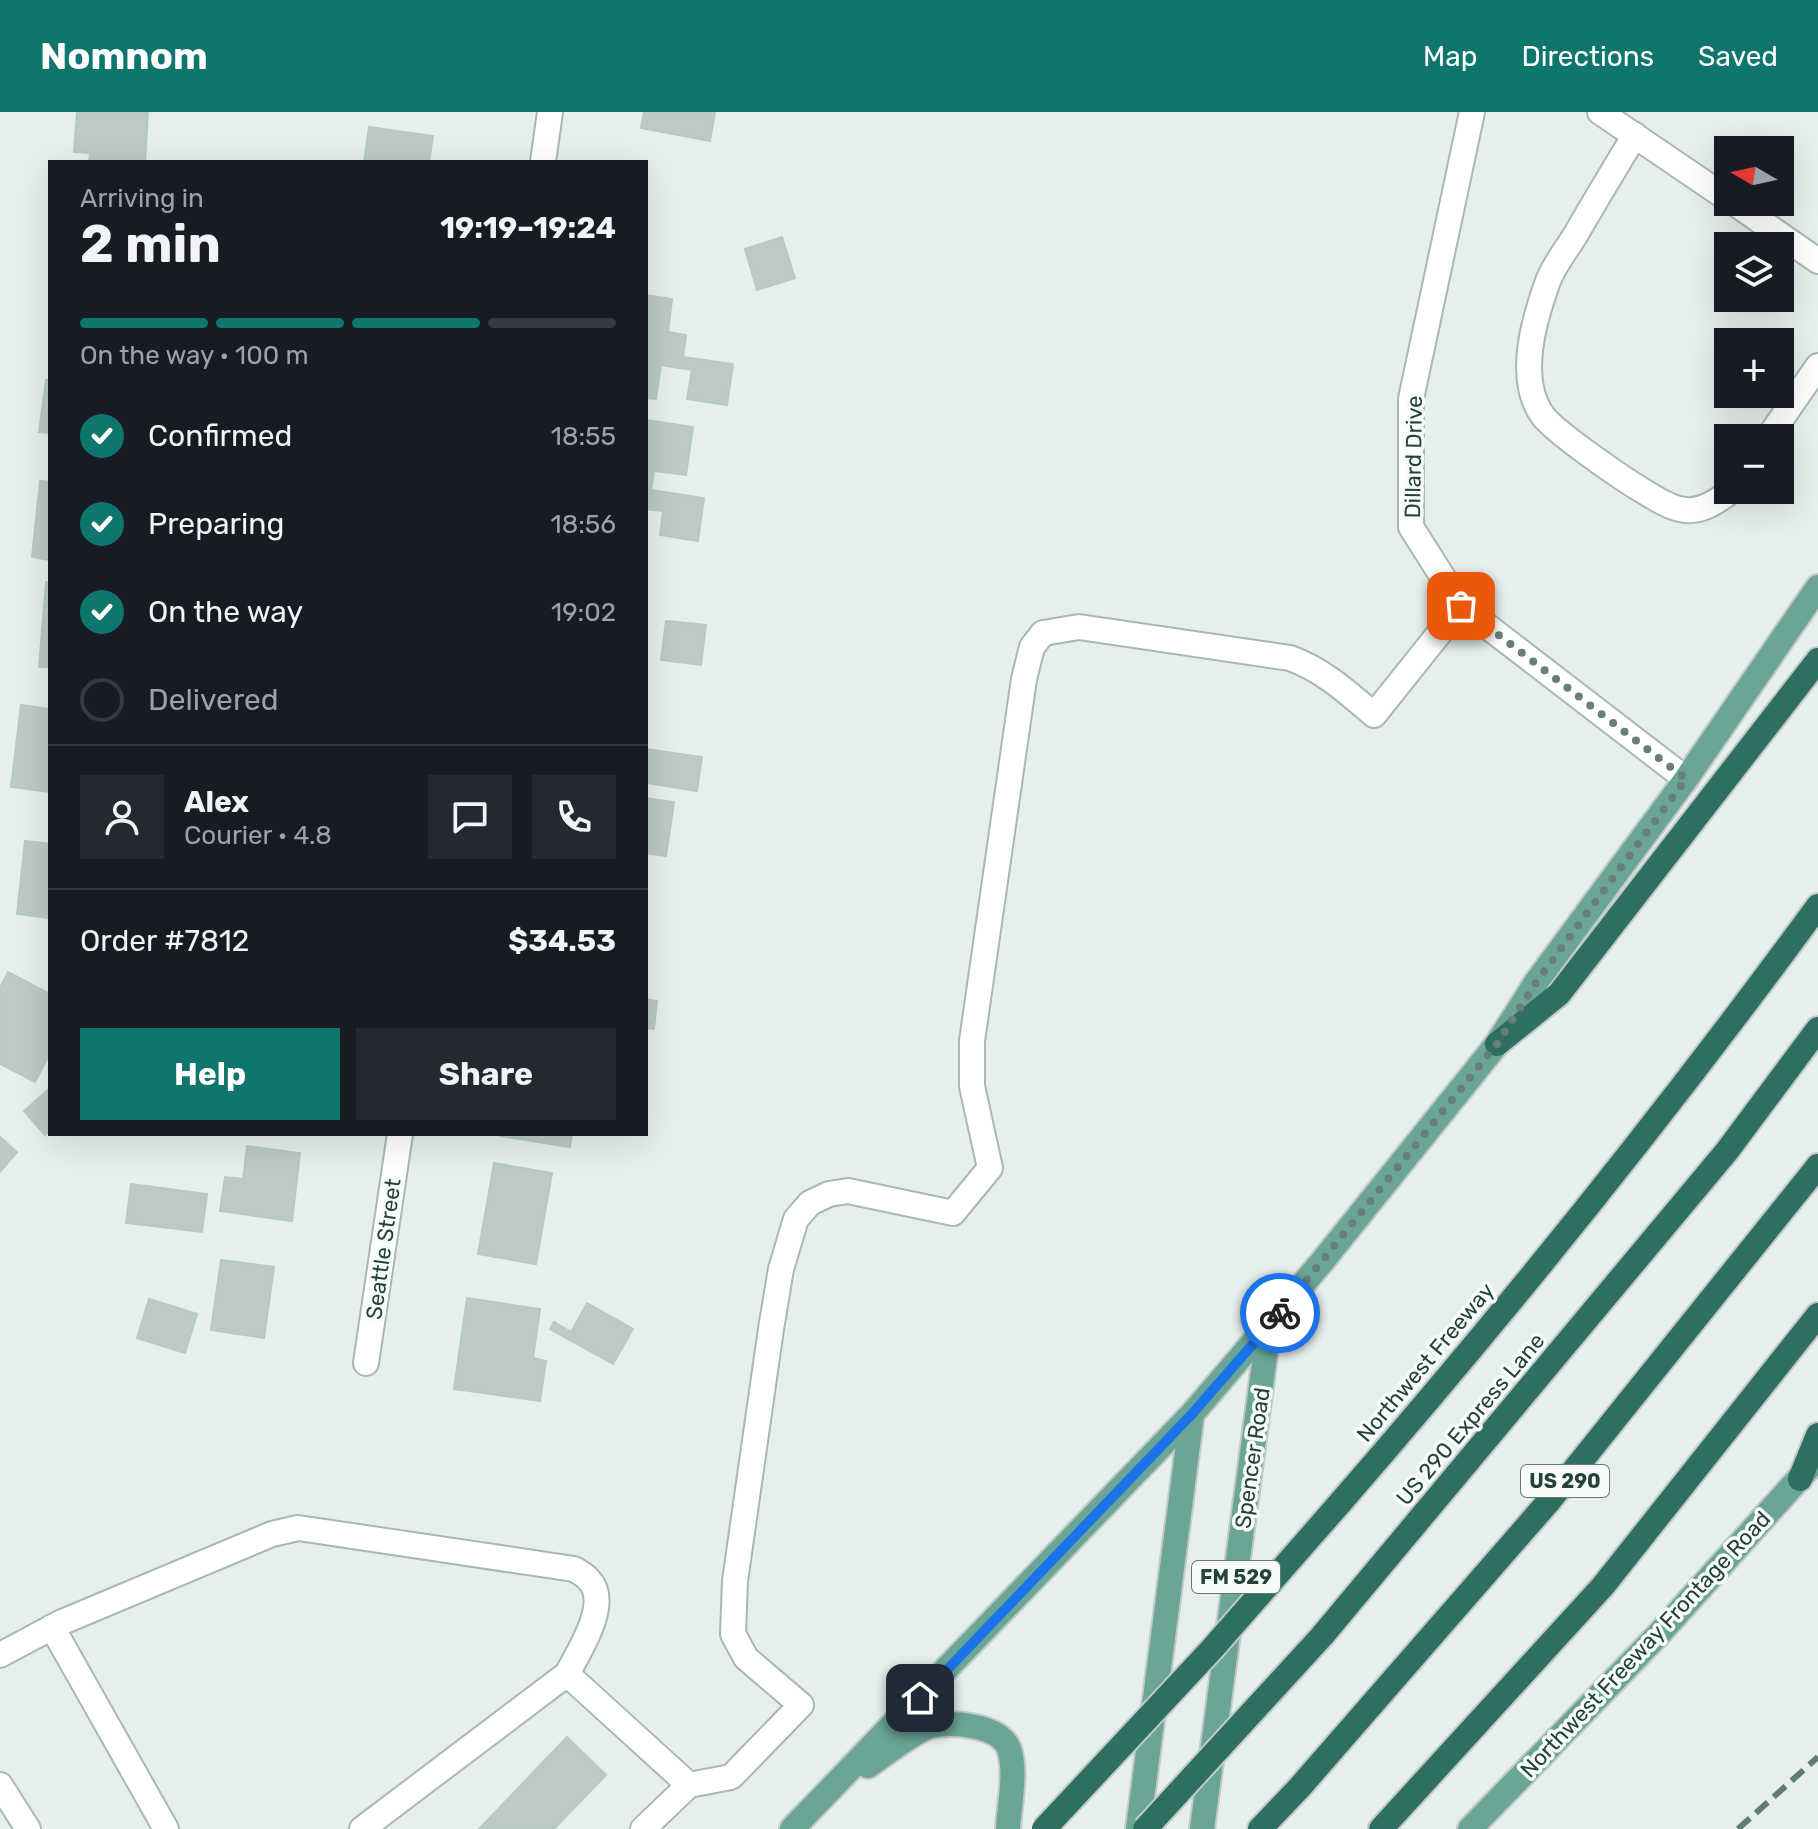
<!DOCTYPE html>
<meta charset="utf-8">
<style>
:root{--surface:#171b24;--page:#242831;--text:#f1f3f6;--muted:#9ea1a6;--line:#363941;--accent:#0f766e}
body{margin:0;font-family:Rubik,sans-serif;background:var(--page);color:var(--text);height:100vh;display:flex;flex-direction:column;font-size:30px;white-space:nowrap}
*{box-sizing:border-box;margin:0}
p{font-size:26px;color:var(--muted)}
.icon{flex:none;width:44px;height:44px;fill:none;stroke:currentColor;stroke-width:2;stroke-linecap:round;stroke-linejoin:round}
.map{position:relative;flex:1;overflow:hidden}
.sheet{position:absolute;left:48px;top:48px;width:600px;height:976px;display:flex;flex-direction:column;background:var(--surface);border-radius:0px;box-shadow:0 8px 32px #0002}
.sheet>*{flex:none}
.needle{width:52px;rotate:279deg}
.controls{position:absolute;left:1714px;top:24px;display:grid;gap:16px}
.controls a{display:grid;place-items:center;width:80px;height:80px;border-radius:0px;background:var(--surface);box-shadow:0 8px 32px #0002;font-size:40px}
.pin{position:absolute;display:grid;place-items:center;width:68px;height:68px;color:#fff;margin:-34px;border-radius:16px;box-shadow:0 4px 12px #0006}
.courier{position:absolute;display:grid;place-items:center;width:80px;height:80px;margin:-40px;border:6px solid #1a73e8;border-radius:50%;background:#fff;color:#222;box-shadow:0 2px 10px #0007}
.head em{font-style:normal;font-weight:700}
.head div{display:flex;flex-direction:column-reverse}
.head{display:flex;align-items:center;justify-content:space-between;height:136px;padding:0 32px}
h1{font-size:52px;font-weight:700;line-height:60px}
.bar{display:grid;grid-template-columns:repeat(4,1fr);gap:12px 8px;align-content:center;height:96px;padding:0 32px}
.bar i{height:10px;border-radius:6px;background:var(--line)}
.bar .active{background:var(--accent)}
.bar p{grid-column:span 4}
.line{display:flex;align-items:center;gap:20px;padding:0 32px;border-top:2px solid var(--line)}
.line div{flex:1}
.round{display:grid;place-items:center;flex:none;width:84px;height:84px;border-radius:0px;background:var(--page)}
ol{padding:0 32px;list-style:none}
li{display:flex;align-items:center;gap:24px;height:88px}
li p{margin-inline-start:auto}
li .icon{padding:8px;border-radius:50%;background:var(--accent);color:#fff;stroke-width:4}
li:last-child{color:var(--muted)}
li i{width:44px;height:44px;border:4px solid var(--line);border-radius:50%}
.cta{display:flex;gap:16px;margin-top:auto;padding:16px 32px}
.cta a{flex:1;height:92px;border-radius:0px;background:var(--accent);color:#fff;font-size:32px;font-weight:700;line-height:92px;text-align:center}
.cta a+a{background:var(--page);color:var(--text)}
header{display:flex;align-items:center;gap:48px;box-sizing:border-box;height:112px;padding:0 40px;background:var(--accent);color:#fff}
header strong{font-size:38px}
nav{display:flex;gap:44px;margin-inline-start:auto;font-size:28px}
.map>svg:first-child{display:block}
</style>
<header>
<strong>Nomnom</strong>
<nav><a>Map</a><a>Directions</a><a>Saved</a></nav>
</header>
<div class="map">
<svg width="1818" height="1717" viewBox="0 0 1818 1717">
<rect width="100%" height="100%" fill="#e6efeb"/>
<g fill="#bbcac4" stroke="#b8c9c2" stroke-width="2">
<path d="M77,0H148L145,50H89L90,41L74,40Z"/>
<path d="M644,0H715L710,29L641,16Z"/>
<path d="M369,15L433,24L429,50H364Z"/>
<path d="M782,125L795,166L757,178L745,137Z"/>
<path d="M646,183L672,187L668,220L686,223L683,245L733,252L727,293L687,287L692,258L661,253L656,287L646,286Z"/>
<path d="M46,268H50V321L39,320Z"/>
<path d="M646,308L693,315L686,363L654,359L651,378L704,386L698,429L660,423L663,399L646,397Z"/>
<path d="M40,369L50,370V448L32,445Z"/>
<path d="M46,470H50V555H39Z"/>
<path d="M666,509L706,513L701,553L661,548Z"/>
<path d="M21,593L50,597V680L11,675Z"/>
<path d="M646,637L702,645L697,679L646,671Z"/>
<path d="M646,686L674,690L666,744L646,741Z"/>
<path d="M25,729L50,732V806L17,802Z"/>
<path d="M8,860L50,882V941L35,970L0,952V876Z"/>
<path d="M646,887L657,889L654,917L646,916Z"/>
<path d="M49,977L50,1019L45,1023L24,999Z"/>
<path d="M500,1022H572L570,1035L500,1024Z"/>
<path d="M0,1025L17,1040L0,1060Z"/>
<path d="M247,1034L300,1041L292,1109L220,1099L225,1065L243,1067Z"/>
<path d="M494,1051L552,1061L536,1152L478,1142Z"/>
<path d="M131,1072L207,1082L202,1120L126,1111Z"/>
<path d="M221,1148L274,1155L264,1226L211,1218Z"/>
<path d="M467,1186L540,1197L533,1246L546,1249L540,1289L454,1277Z"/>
<path d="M149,1187L197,1202L185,1241L137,1226Z"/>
<path d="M587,1191L633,1217L613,1252L550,1217L554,1210L571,1220Z"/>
<path d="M567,1625L606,1663L554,1717H479Z"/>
</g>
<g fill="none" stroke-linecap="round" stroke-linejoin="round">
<g stroke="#a8b8b2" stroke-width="28">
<g id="minor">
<path d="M1472,0L1411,287V415L1461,494L1686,667"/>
<path d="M1600,0L1728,87"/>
<path d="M1635,23C1615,56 1595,89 1576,122C1567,137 1554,153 1548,169C1534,208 1516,267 1543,304C1555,320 1616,362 1635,374C1676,399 1691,411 1732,378"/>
<path d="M543,50L550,0"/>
<path d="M1733,90L1818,149"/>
<path d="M1768,326L1818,254"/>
<path d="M366,1251L400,1022"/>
<path d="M52,1515L166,1717"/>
<path d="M0,1543L60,1511L272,1422L298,1416L574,1457C579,1460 585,1463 589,1468C611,1491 579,1539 567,1562"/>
<path d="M0,1673L28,1717"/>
<path d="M689,1673L731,1665L801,1593L746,1546L733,1522L735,1469L771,1217L781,1157L796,1107L810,1091L829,1082L848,1079L953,1101L990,1056L972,974V929L1024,567L1032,535L1043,521L1079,515L1290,546C1323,558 1347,580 1374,603L1461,494"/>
<path d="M362,1717L567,1562L689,1673L643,1717"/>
</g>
</g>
<g stroke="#c2cac8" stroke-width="28">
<g id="major">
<path d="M868,1654C883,1644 916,1618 931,1614C952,1609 1000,1613 1009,1637C1017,1660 1009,1693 1008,1717"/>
<path d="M792,1717L1192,1302L1321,1151L1497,932L1537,869L1686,667L1818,475"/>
<path d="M1138,1717L1192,1302"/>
<path d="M1202,1717L1269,1214"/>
<path d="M1470,1717L1658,1523L1813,1351"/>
</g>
</g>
<g stroke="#c2cac8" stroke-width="28">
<g id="highway">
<path d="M1497,932L1559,882L1818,548"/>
<path d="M1800,1367L1818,1323"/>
<path d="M1340,1391C1507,1199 1667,1000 1818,794"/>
<path d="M1322,1524L1727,1039L1818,917"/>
<path d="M1260,1717L1300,1675L1550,1388L1818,1054"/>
<path d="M1381,1717L1603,1474L1818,1203"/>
</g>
</g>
<use href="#minor" stroke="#fff" stroke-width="24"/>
<use href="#major" stroke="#6aa596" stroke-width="24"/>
<use href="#highway" stroke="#2f6f62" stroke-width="24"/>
<path stroke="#5f7d75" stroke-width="6" stroke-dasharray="16 8" stroke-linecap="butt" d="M1738,1717L1818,1645"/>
<g stroke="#c2cac8" stroke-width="28" stroke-linecap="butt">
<g id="highway-bridge">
<path d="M1044,1717L1212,1537L1340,1391"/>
<path d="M1145,1717L1322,1524"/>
</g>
</g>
<use href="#highway-bridge" stroke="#2f6f62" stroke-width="24"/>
</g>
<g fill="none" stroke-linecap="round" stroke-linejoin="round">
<path stroke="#687f78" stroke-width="8" stroke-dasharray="0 14.4" d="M1280,1201L1497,932L1537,869L1686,667L1461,494"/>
<path stroke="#1a73e8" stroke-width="10" d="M920,1586L1192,1302L1280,1201"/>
</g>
<g text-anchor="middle" stroke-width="7" stroke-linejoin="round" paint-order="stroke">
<g fill="#f7fbf9" stroke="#637a73" stroke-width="2">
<rect x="1521" y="1353" width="88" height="32" rx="6"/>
<rect x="1192" y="1449" width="88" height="32" rx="6"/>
</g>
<g font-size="20" font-weight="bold" fill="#24423a">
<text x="1565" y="1376">US 290</text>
<text x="1236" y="1472">FM 529</text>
</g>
<g font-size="22" fill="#24423a" stroke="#f7fbf9">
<text transform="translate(1413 345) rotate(-89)" y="8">Dillard Drive</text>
<text transform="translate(383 1137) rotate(-82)" y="8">Seattle Street</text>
<text transform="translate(1425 1250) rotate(-50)" y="8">Northwest Freeway</text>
<text transform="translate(1470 1307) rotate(-50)" y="8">US 290 Express Lane</text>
<text transform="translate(1252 1346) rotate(-82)" y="8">Spencer Road</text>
<text transform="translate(1645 1532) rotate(-47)" y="8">Northwest Freeway Frontage Road</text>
</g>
</g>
</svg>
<div class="controls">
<a><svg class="needle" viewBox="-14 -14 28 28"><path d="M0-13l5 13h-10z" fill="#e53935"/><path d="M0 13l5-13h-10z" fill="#9ea1a6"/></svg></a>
<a><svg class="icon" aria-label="layers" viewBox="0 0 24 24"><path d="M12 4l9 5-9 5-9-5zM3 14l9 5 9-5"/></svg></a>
<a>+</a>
<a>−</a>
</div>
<div class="pin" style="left:1461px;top:494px;background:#ea580c"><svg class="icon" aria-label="bag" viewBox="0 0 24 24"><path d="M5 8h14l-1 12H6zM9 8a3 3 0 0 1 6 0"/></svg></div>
<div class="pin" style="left:920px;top:1586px;background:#1f2937"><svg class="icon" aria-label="home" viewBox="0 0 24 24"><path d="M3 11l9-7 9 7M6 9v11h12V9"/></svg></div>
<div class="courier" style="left:1280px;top:1201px"><svg class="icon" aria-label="bike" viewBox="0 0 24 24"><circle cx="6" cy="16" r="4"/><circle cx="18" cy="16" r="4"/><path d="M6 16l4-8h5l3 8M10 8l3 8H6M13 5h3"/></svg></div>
<section class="sheet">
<div class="head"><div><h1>2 min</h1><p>Arriving in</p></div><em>19:19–19:24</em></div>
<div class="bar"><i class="active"></i><i class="active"></i><i class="active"></i><i></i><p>On the way · 100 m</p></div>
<ol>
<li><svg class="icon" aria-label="check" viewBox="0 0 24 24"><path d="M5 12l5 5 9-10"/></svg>Confirmed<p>18:55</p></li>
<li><svg class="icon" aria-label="check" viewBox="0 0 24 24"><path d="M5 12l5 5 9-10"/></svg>Preparing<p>18:56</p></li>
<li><svg class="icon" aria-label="check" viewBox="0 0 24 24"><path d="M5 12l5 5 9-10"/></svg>On the way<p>19:02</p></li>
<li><i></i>Delivered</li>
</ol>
<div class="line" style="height:144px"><a class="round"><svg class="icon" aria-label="person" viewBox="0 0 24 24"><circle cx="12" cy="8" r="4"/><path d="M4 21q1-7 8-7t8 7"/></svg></a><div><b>Alex</b><p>Courier · 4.8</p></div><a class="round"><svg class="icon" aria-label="chat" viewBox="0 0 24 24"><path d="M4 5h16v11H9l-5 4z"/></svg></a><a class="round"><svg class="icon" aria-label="phone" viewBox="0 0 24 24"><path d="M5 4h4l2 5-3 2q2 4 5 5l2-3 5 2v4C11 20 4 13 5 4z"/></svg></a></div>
<div class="line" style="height:104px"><div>Order #7812</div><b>$34.53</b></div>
<div class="cta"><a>Help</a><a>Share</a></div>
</section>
</div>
